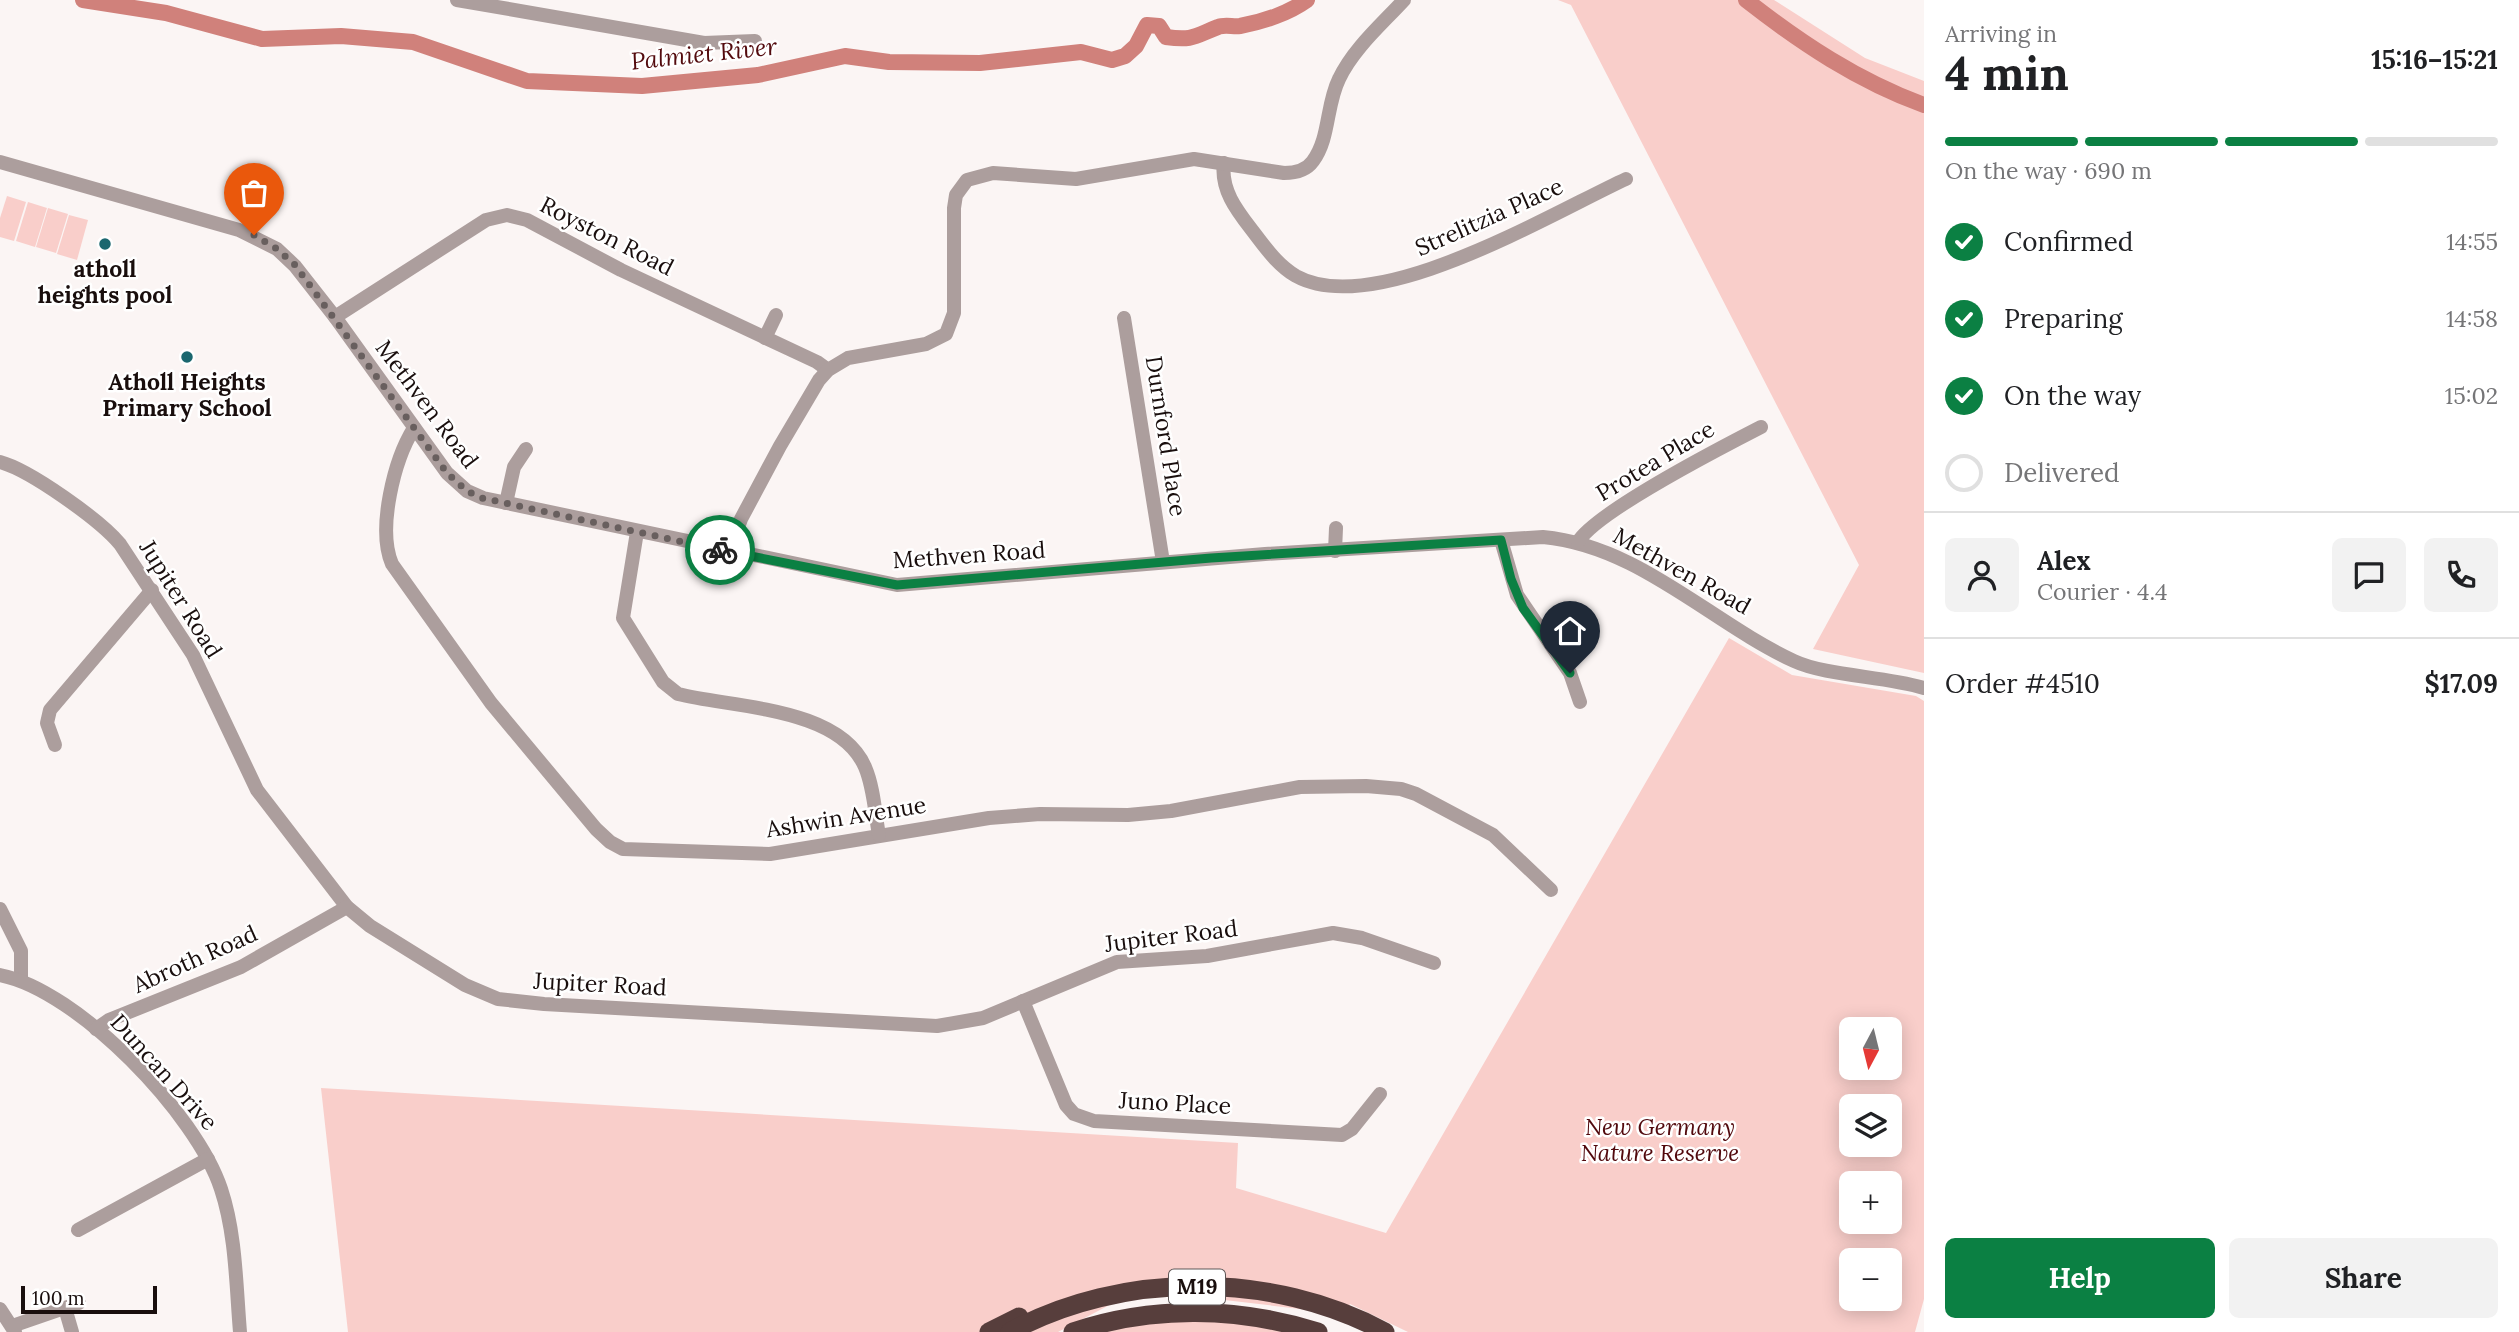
<!DOCTYPE html>
<meta charset="utf-8">
<style>
:root{--surface:#fff;--page:#f2f2f2;--text:#202124;--muted:#757577;--line:#e0e0e0;--accent:#0b8043}
body{margin:0;font-family:Lora,serif;background:var(--page);color:var(--text);height:100vh;display:flex;flex-direction:column;font-size:26px;white-space:nowrap}
*{box-sizing:border-box;margin:0}
p{font-size:23px;color:var(--muted)}
.icon{flex:none;width:38px;height:38px;fill:none;stroke:currentColor;stroke-width:2;stroke-linecap:round;stroke-linejoin:round}
.map{position:relative;flex:1;overflow:hidden}
.sheet{display:flex;flex-direction:column;background:var(--surface);width:595px}
.sheet>*{flex:none}
.needle{width:46px;rotate:187deg}
.buttons{position:absolute;left:1839px;top:1017px;display:grid;gap:14px}
.buttons a{display:grid;place-items:center;width:63px;height:63px;border-radius:10px;background:var(--surface);box-shadow:0 4px 18px #0003;font-size:35px}
.scale{position:absolute;left:21px;bottom:18px;width:136px;box-sizing:border-box;padding-left:7px;border:4px solid #190e0d;border-top:0;font-size:19px;line-height:24px;white-space:nowrap;color:#190e0d;-webkit-text-stroke:5px #fff;paint-order:stroke}
.pin{position:absolute;display:grid;place-items:center;width:60px;height:60px;color:#fff;margin:-72px -30px;border-radius:50% 50% 50% 0;rotate:-45deg;box-shadow:0 0 7px #0007}
.pin .icon{rotate:45deg}
.courier{position:absolute;display:grid;place-items:center;width:70px;height:70px;margin:-35px;border:5px solid #0b8043;border-radius:50%;background:#fff;color:#222;box-shadow:0 2px 9px #0007}
.overview em{font-style:normal;font-weight:800}
.overview div{display:flex;flex-direction:column-reverse}
.overview{display:flex;align-items:center;justify-content:space-between;height:119px;padding:0 21px}
h1{font-size:46px;font-weight:800;line-height:52px}
.bar{display:grid;grid-template-columns:repeat(4,1fr);gap:10px 7px;align-content:center;height:84px;padding:0 21px}
.bar i{height:9px;border-radius:5px;background:var(--line)}
.bar .current{background:var(--accent)}
.bar p{grid-column:span 4}
.line{display:flex;align-items:center;gap:18px;padding:0 21px;border-top:2px solid var(--line)}
.line div{flex:1}
.round{display:grid;place-items:center;flex:none;width:74px;height:74px;border-radius:10px;background:var(--page)}
ol{padding:0 21px;list-style:none}
li{display:flex;align-items:center;gap:21px;height:77px}
li p{margin-inline-start:auto}
li .icon{padding:7px;border-radius:50%;background:var(--accent);color:#fff;stroke-width:4}
li:last-child{color:var(--muted)}
li i{width:38px;height:38px;border:4px solid var(--line);border-radius:50%}
.button{display:flex;gap:14px;margin-top:auto;padding:14px 21px}
.button a{flex:1;height:80px;border-radius:10px;background:var(--accent);color:#fff;font-size:28px;font-weight:800;line-height:80px;text-align:center}
.button a+a{background:var(--page);color:var(--text)}
main{display:flex;flex:1;min-height:0}
.map>svg:first-child{display:block}
</style>
<main>
<div class="map">
<svg width="1924" height="1332" viewBox="0 0 1924 1332">
<rect width="100%" height="100%" fill="#fbf5f4"/>
<g fill="#f9ceca" fill-rule="evenodd">
<path d="M1558,0H1774L1865,58L1924,81V673L1813,649L1859,565L1571,5Z"/>
<path d="M7,196L26,202L14,241L0,237V218Z"/>
<path d="M28,202L47,208L35,247L16,241Z"/>
<path d="M48,208L68,214L56,253L36,247Z"/>
<path d="M69,215L88,220L77,260L57,254Z"/>
<path d="M1729,638L1792,675L1916,696L1924,701V1299L1915,1332H1408L1350,1304L1344,1314L1138,1290L1058,1332H348L321,1088L1238,1143L1236,1188L1386,1233ZM1852,1029H1890V1068H1852ZM1852,1106H1890V1144H1852ZM1852,1183H1890V1222H1852ZM1852,1260H1890V1298H1852Z"/>
<path d="M1179,1314L1313,1332H1077Z"/>
</g>
<g fill="none" stroke-linecap="round" stroke-linejoin="round">
<g stroke="#d0817b" stroke-width="16">
<path d="M83,0L166,13L262,39L341,36L413,42L527,81L642,86L758,75L845,56L889,62L980,63L1081,52L1112,60L1125,56L1136,46L1147,25L1159,26L1166,37C1193,41 1195,36 1218,27C1225,24 1233,27 1240,26C1263,22 1289,13 1307,0"/>
<path d="M1746,0C1801,43 1858,81 1924,105"/>
</g>
<g stroke="#ac9e9d" stroke-width="14">
<path d="M457,0L704,43L755,41"/>
<path d="M0,162L239,230L277,249L295,266L335,317L447,473L467,491L483,498L897,585L1265,554L1543,537C1639,546 1710,622 1794,661C1826,676 1885,676 1924,688"/>
<path d="M1224,163C1220,191 1239,213 1255,234C1267,250 1279,266 1296,276C1375,320 1552,213 1626,179"/>
<path d="M335,317L486,220L507,215L527,220L621,270L817,362L828,370"/>
<path d="M1124,318L1163,562"/>
<path d="M765,338L776,315"/>
<path d="M414,428C394,460 377,529 392,564L491,703L596,829L610,842L623,849L770,854L989,818L1040,814L1128,815L1171,811L1300,787L1366,786L1401,789L1416,794L1493,835L1551,890"/>
<path d="M0,462C30,470 100,520 120,544L193,655L257,790L347,907L370,926L465,985L498,999L544,1004L937,1026L983,1018L1117,962L1207,956L1333,933L1362,938L1434,963"/>
<path d="M506,503L514,467L526,449"/>
<path d="M637,532L623,618L663,682L678,694C734,708 839,707 865,767C874,788 875,814 879,835"/>
<path d="M1501,540L1517,595L1570,673L1580,702"/>
<path d="M1578,542C1596,512 1724,446 1761,427"/>
<path d="M1335,551L1336,528"/>
<path d="M729,552L741,519L780,446L819,380L828,370L848,358L926,344L946,334L954,313V208L956,195L967,180L993,173L1076,179L1194,159L1284,173C1295,173 1306,171 1313,161C1330,138 1326,105 1339,79C1353,49 1382,24 1404,0"/>
<path d="M55,745L47,723L50,710L152,590"/>
<path d="M0,909L21,951V980"/>
<path d="M0,975C78,990 197,1115 221,1189C236,1234 236,1285 240,1332"/>
<path d="M1023,1001L1066,1105L1074,1114L1094,1121L1342,1135L1352,1129L1380,1094"/>
<path d="M96,1029L109,1020L241,967L347,907"/>
<path d="M78,1230L208,1159"/>
<path d="M65,1308L72,1332"/>
<path d="M0,1309L15,1332"/>
<path d="M12,1326L79,1303"/>
</g>
<g stroke="#573e3c" stroke-width="19">
<path d="M989,1332L1019,1317"/>
<path d="M1010,1332C1121,1271 1273,1271 1385,1332"/>
<path d="M1073,1332C1153,1305 1238,1307 1318,1332"/>
</g>
</g>
<g fill="none" stroke-linecap="round" stroke-linejoin="round">
<path stroke="#685f5e" stroke-width="7" stroke-dasharray="0 12.6" d="M254,235L277,249L295,265L447,473L467,491L482,498L720,550"/>
<path stroke="#0b8043" stroke-width="9" d="M720,550L897,585L1211,558L1501,540L1511,579L1523,608L1570,673"/>
</g>
<g fill="#1b676f" stroke="#fff" stroke-width="2.5">
<circle cx="105" cy="244" r="7"/>
<circle cx="187" cy="357" r="7"/>
</g>
<g text-anchor="middle" stroke-width="5" stroke-linejoin="round" paint-order="stroke">
<rect fill="#fff" stroke="#5e5656" stroke-width="2" x="1169" y="1269.5" width="56" height="35" rx="5"/>
<g font-size="21" font-weight="bold" fill="#190e0d">
<text x="1197" y="1294">M19</text>
</g>
<g font-size="23" fill="#190e0d" stroke="#fff">
<text transform="translate(1489 217) rotate(-24)" y="8">Strelitzia Place</text>
<text transform="translate(607 236) rotate(27)" y="8">Royston Road</text>
<text transform="translate(427 404) rotate(53)" y="8">Methven Road</text>
<text transform="translate(1166 436) rotate(81)" y="8">Durnford Place</text>
<text transform="translate(1655 461) rotate(-31)" y="8">Protea Place</text>
<text transform="translate(969 555) rotate(-4)" y="8">Methven Road</text>
<text transform="translate(1682 571) rotate(29)" y="8">Methven Road</text>
<text transform="translate(181 599) rotate(58)" y="8">Jupiter Road</text>
<text transform="translate(846 817) rotate(-9)" y="8">Ashwin Avenue</text>
<text transform="translate(1171 936) rotate(-7)" y="8">Jupiter Road</text>
<text transform="translate(195 959) rotate(-24)" y="8">Abroth Road</text>
<text transform="translate(600 984) rotate(3)" y="8">Jupiter Road</text>
<text transform="translate(164 1072) rotate(48)" y="8">Duncan Drive</text>
<text transform="translate(1175 1103) rotate(3)" y="8">Juno Place</text>
</g>
<g font-size="23" font-weight="bold" fill="#190e0d" stroke="#fff">
<text x="105" y="277">atholl<tspan x="105" dy="26">heights pool</tspan></text>
<text x="187" y="390">Atholl Heights<tspan x="187" dy="26">Primary School</tspan></text>
</g>
<g font-size="23" font-style="italic" fill="#51080c" stroke="#fff">
<text x="1660" y="1135">New Germany<tspan x="1660" dy="26">Nature Reserve</tspan></text>
</g>
<g font-size="24" font-style="italic" fill="#530b0e" stroke="#fff">
<text transform="translate(704 54) rotate(-6)" y="8">Palmiet River</text>
</g>
</g>
</svg>
<div class="buttons">
<a><svg class="needle" viewBox="-14 -14 28 28"><path d="M0-13l5 13h-10z" fill="#e53935"/><path d="M0 13l5-13h-10z" fill="#757577"/></svg></a>
<a><svg class="icon" aria-label="layers" viewBox="0 0 24 24"><path d="M12 4l9 5-9 5-9-5zM3 14l9 5 9-5"/></svg></a>
<a>+</a>
<a>−</a>
</div>
<div class="scale">100 m</div>
<div class="pin" style="left:254px;top:235px;background:#ea580c"><svg class="icon" aria-label="bag" viewBox="0 0 24 24"><path d="M5 8h14l-1 12H6zM9 8a3 3 0 0 1 6 0"/></svg></div>
<div class="pin" style="left:1570px;top:673px;background:#1f2937"><svg class="icon" aria-label="home" viewBox="0 0 24 24"><path d="M3 11l9-7 9 7M6 9v11h12V9"/></svg></div>
<div class="courier" style="left:720px;top:550px"><svg class="icon" aria-label="bike" viewBox="0 0 24 24"><circle cx="6" cy="16" r="4"/><circle cx="18" cy="16" r="4"/><path d="M6 16l4-8h5l3 8M10 8l3 8H6M13 5h3"/></svg></div>
</div>
<section class="sheet">
<div class="overview"><div><h1>4 min</h1><p>Arriving in</p></div><em>15:16–15:21</em></div>
<div class="bar"><i class="current"></i><i class="current"></i><i class="current"></i><i></i><p>On the way · 690 m</p></div>
<ol>
<li><svg class="icon" aria-label="check" viewBox="0 0 24 24"><path d="M5 12l5 5 9-10"/></svg>Confirmed<p>14:55</p></li>
<li><svg class="icon" aria-label="check" viewBox="0 0 24 24"><path d="M5 12l5 5 9-10"/></svg>Preparing<p>14:58</p></li>
<li><svg class="icon" aria-label="check" viewBox="0 0 24 24"><path d="M5 12l5 5 9-10"/></svg>On the way<p>15:02</p></li>
<li><i></i>Delivered</li>
</ol>
<div class="line" style="height:126px"><a class="round"><svg class="icon" aria-label="person" viewBox="0 0 24 24"><circle cx="12" cy="8" r="4"/><path d="M4 21q1-7 8-7t8 7"/></svg></a><div><b>Alex</b><p>Courier · 4.4</p></div><a class="round"><svg class="icon" aria-label="chat" viewBox="0 0 24 24"><path d="M4 5h16v11H9l-5 4z"/></svg></a><a class="round"><svg class="icon" aria-label="phone" viewBox="0 0 24 24"><path d="M5 4h4l2 5-3 2q2 4 5 5l2-3 5 2v4C11 20 4 13 5 4z"/></svg></a></div>
<div class="line" style="height:91px"><div>Order #4510</div><b>$17.09</b></div>
<div class="button"><a>Help</a><a>Share</a></div>
</section>
</main>
